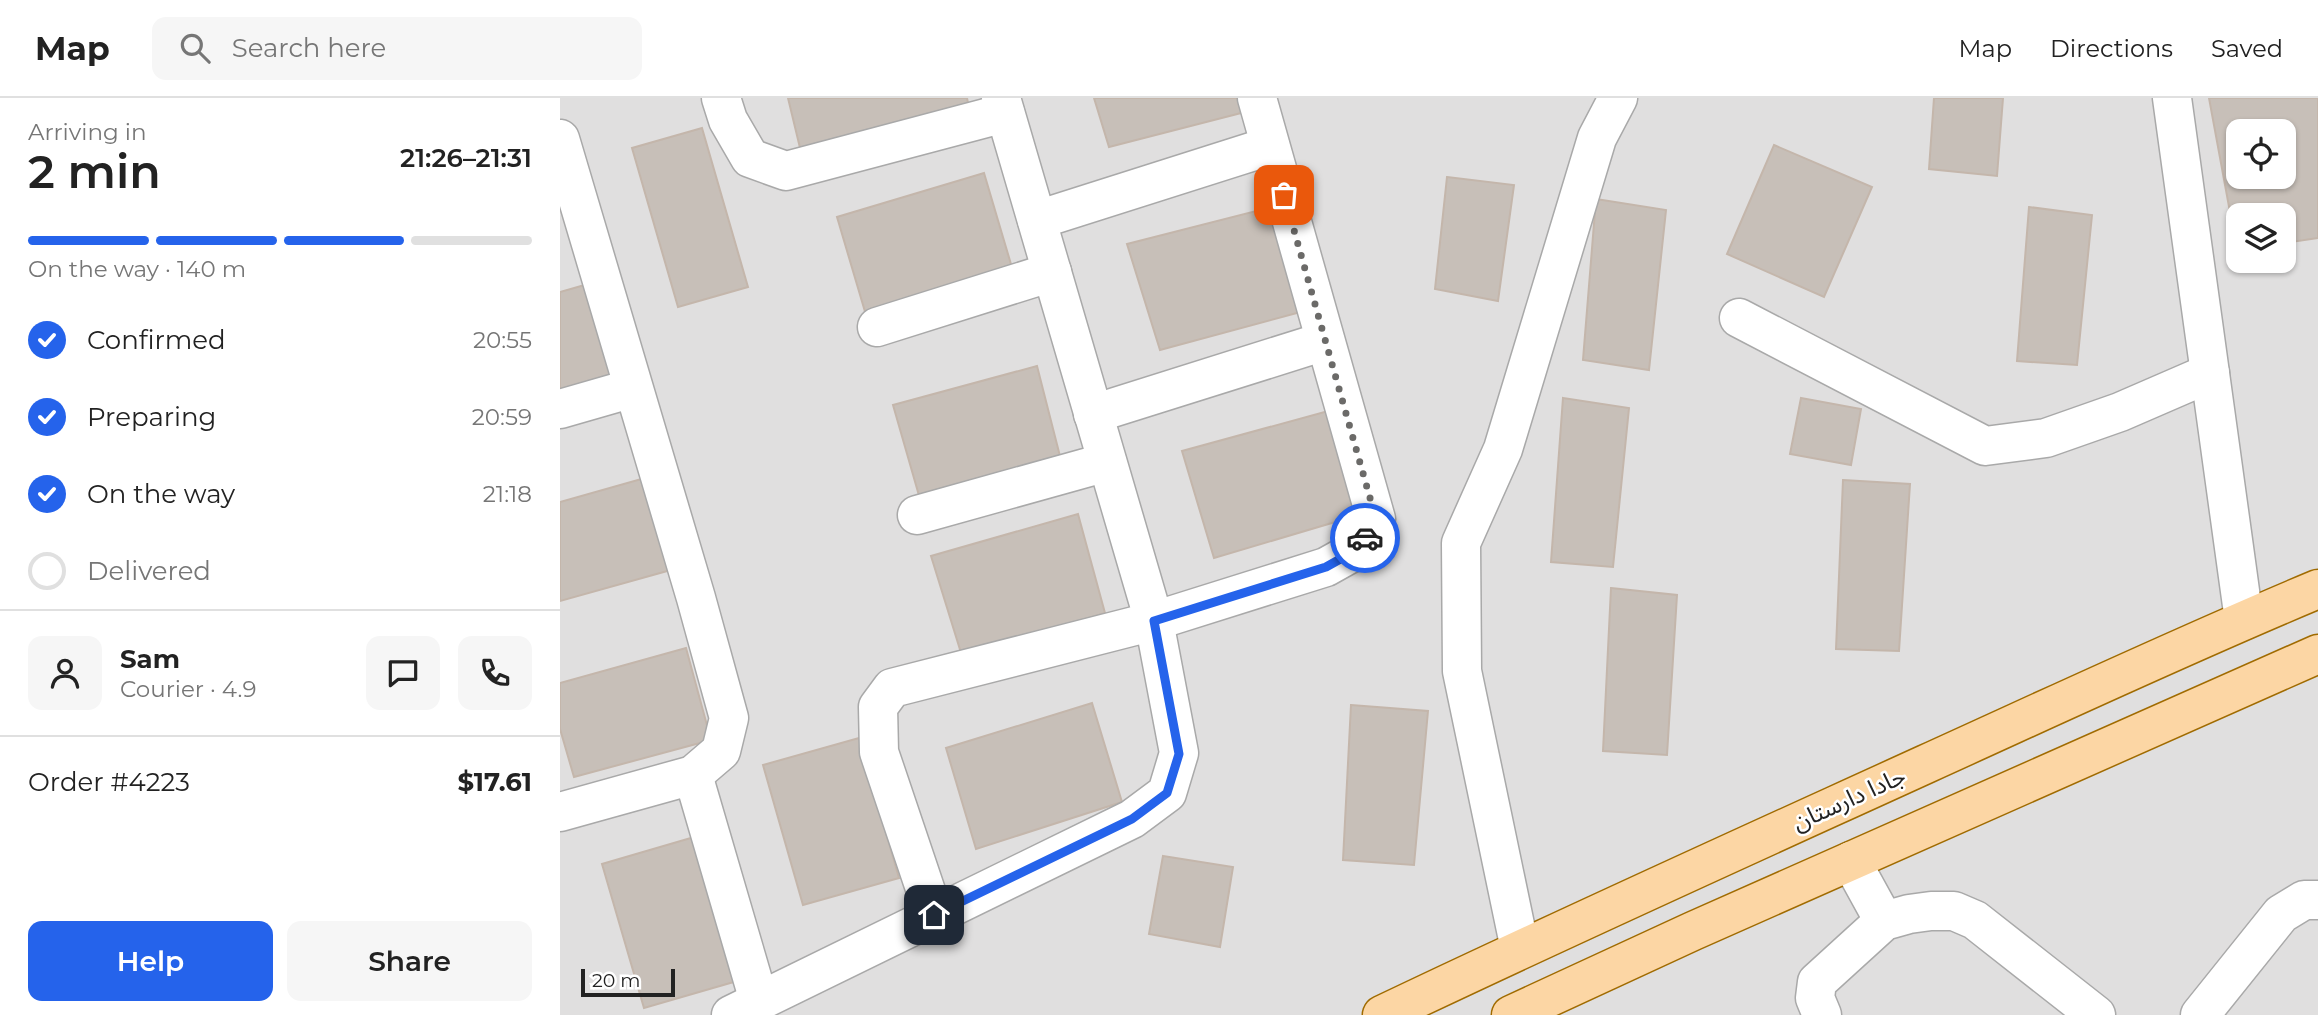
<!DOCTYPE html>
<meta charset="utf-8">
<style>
:root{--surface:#fff;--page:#f6f6f6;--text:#222;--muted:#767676;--line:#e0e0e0;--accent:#2563eb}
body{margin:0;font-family:Montserrat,"Noto Sans Arabic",sans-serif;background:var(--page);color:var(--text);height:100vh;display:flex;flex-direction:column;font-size:26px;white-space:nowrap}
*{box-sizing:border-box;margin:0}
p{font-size:23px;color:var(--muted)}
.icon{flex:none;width:38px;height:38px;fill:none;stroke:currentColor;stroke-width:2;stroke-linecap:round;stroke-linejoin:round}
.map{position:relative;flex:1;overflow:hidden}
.sheet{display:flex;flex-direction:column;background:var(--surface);width:560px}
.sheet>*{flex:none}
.buttons{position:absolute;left:1666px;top:21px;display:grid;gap:14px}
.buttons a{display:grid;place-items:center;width:70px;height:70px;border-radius:14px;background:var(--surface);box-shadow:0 2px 5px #0004;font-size:35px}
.scale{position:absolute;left:21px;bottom:18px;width:94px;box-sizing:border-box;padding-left:7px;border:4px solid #222;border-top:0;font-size:19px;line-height:24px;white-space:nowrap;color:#222;-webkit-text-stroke:5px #fff;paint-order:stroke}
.pin{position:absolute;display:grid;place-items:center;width:60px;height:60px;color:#fff;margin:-30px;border-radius:14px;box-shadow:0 4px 10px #0006}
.courier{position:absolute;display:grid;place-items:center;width:70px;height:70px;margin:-35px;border:5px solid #2563eb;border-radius:50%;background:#fff;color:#222;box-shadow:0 2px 9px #0007}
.overview em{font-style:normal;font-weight:600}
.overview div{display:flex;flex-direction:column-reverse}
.overview{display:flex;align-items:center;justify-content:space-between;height:119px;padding:0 28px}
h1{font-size:46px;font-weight:600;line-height:52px}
.bar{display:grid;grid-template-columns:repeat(4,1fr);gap:10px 7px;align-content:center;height:84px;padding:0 28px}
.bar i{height:9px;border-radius:5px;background:var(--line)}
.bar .active{background:var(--accent)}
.bar p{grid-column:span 4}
.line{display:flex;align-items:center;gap:18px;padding:0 28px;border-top:2px solid var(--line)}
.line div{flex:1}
.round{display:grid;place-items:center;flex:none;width:74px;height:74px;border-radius:14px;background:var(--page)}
ol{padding:0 28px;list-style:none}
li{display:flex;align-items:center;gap:21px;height:77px}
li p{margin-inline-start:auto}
li .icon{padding:7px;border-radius:50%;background:var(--accent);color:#fff;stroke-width:4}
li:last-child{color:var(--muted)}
li i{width:38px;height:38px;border:4px solid var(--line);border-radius:50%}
.primary-button{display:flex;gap:14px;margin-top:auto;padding:14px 28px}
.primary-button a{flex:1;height:80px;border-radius:14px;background:var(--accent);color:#fff;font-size:28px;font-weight:600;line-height:80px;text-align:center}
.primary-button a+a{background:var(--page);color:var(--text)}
header{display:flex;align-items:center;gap:42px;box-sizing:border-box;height:98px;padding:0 35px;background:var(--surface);border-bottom:2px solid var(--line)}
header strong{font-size:33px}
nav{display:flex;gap:38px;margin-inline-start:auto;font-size:24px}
.search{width:490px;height:63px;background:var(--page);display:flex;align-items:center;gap:18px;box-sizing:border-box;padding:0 24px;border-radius:14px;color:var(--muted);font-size:26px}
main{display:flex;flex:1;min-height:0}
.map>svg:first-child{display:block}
</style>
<header>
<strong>Map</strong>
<div class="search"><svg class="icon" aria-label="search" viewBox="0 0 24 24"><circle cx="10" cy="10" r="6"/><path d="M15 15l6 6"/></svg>Search here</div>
<nav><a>Map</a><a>Directions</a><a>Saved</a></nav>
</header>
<main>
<section class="sheet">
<div class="overview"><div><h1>2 min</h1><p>Arriving in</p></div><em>21:26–21:31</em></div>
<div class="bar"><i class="active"></i><i class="active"></i><i class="active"></i><i></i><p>On the way · 140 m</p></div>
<ol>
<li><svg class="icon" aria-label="check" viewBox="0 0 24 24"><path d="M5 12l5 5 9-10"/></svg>Confirmed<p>20:55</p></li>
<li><svg class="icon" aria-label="check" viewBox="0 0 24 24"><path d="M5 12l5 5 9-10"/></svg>Preparing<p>20:59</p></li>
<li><svg class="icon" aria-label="check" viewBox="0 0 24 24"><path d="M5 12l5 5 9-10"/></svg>On the way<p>21:18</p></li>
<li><i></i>Delivered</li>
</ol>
<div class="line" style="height:126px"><a class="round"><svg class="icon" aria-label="person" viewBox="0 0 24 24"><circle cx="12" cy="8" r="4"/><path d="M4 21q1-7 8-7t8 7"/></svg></a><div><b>Sam</b><p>Courier · 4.9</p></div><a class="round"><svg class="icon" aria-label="chat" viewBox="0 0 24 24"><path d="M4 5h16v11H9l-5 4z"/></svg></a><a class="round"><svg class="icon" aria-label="phone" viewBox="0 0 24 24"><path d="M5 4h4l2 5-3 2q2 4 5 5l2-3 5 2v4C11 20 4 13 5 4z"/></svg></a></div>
<div class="line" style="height:91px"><div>Order #4223</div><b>$17.61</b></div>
<div class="primary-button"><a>Help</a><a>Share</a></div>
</section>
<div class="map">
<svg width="1758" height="917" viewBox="0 0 1758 917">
<rect width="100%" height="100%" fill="#f2efe9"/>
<path fill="#e0dfdf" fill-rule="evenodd" d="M0,0H1758V917H0ZM1678,33H1724V79H1678ZM1678,117H1724V163H1678Z"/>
<g fill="#c7bfb8" stroke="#c4b6ab" stroke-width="2" fill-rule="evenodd">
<path d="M228,0H407L410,15L241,54Z"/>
<path d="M534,0H686L689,13L549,49Z"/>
<path d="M1374,0H1443L1437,78L1369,71Z"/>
<path d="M1649,0H1758V140L1724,145V117H1678L1677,152ZM1678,33H1724V79H1678Z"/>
<path d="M142,30L188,189L118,209L72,50Z"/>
<path d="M1214,47L1312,89L1264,199L1167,156Z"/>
<path d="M424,75L453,173L306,217L277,119Z"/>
<path d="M887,79L954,87L938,203L875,191Z"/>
<path d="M1036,101L1106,112L1089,272L1023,262Z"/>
<path d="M720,107L748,212L600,252L567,146Z"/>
<path d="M1469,109L1532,117L1517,267L1457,263Z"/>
<path d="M28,186L57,288L0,304V194Z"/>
<path d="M477,268L501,362L362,408L333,307Z"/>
<path d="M1003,300L1069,310L1053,469L991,464Z"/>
<path d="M1241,300L1301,311L1291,367L1230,356Z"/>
<path d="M772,312L802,416L654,460L622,353Z"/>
<path d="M92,378L118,470L0,503V404Z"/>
<path d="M1283,382L1350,386L1339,553L1276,551Z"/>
<path d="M518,416L545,515L402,558L371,458Z"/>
<path d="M1051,490L1117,497L1107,657L1043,653Z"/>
<path d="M126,550L151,642L14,679L0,631V585Z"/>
<path d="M532,605L562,704L416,751L386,650Z"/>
<path d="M791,607L868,613L854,767L783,762Z"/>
<path d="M299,640L339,780L243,807L203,667Z"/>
<path d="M141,737L184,881L84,910L42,766Z"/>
<path d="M603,758L673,769L660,849L589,836Z"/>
</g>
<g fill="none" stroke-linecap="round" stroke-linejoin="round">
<g stroke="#a9a9a9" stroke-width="41">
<g id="minor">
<path d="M161,0L168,22L190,60L226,73L445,15"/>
<path d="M1612,0L1684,522"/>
<path d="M0,41L136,500L169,620L161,653L133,677L0,714"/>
<path d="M477,122L710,48"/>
<path d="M1179,220L1425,348L1486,340L1560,314L1650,275"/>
<path d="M317,229L492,174"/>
<path d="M0,311L73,290"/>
<path d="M533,316L765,243"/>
<path d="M357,417L547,364"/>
<path d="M133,677L199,903"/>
<path d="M1291,763L1324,823"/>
<path d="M374,817L319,654L318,609L332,590L594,523L766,469L800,450L816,421L697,0"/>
<path d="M960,851L902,573L901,445L943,351L1037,40L1058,0"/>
<path d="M171,917L572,721L607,695L619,655L594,523L441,0"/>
<path d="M1262,917L1255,900L1257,884L1324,823L1349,816L1371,813H1394L1415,822L1536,917"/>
<path d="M1640,917L1721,816L1744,802H1758"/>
</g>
</g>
<g stroke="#a06b00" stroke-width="41">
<g id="major">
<path d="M822,917C1002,831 1184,749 1366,666C1496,607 1626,546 1758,491"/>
<path d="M951,917L1133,833L1758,556"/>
</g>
</g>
<use href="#minor" stroke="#fff" stroke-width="38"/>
<use href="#major" stroke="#fcd6a4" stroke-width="38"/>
</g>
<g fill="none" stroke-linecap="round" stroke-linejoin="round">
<path stroke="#6b6a68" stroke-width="7" stroke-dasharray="0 12.6" d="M724,97L816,421L805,440"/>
<path stroke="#2563eb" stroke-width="9" d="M374,817L572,721L607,695L619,656L594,523L766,469L800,450L805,440"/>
</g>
<g text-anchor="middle" stroke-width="5" stroke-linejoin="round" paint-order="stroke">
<g font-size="24" fill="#222" stroke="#fff">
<text transform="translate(1289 701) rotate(-24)" y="8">جادا دارستان</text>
</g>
</g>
</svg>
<div class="buttons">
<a><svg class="icon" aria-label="locate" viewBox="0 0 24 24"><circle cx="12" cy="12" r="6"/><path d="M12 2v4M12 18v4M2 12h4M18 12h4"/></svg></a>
<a><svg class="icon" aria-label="layers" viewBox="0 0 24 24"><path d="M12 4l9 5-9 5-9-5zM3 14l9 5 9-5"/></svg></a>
</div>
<div class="scale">20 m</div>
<div class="pin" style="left:724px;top:97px;background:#ea580c"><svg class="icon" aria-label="bag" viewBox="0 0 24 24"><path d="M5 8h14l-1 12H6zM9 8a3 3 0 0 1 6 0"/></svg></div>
<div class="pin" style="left:374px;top:817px;background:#1f2937"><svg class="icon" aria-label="home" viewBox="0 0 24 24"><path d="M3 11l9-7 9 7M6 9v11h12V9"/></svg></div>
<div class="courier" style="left:805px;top:440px"><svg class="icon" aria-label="car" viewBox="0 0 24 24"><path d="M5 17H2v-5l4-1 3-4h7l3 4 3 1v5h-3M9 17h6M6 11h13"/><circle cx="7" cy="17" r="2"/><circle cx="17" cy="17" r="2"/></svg></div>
</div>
</main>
